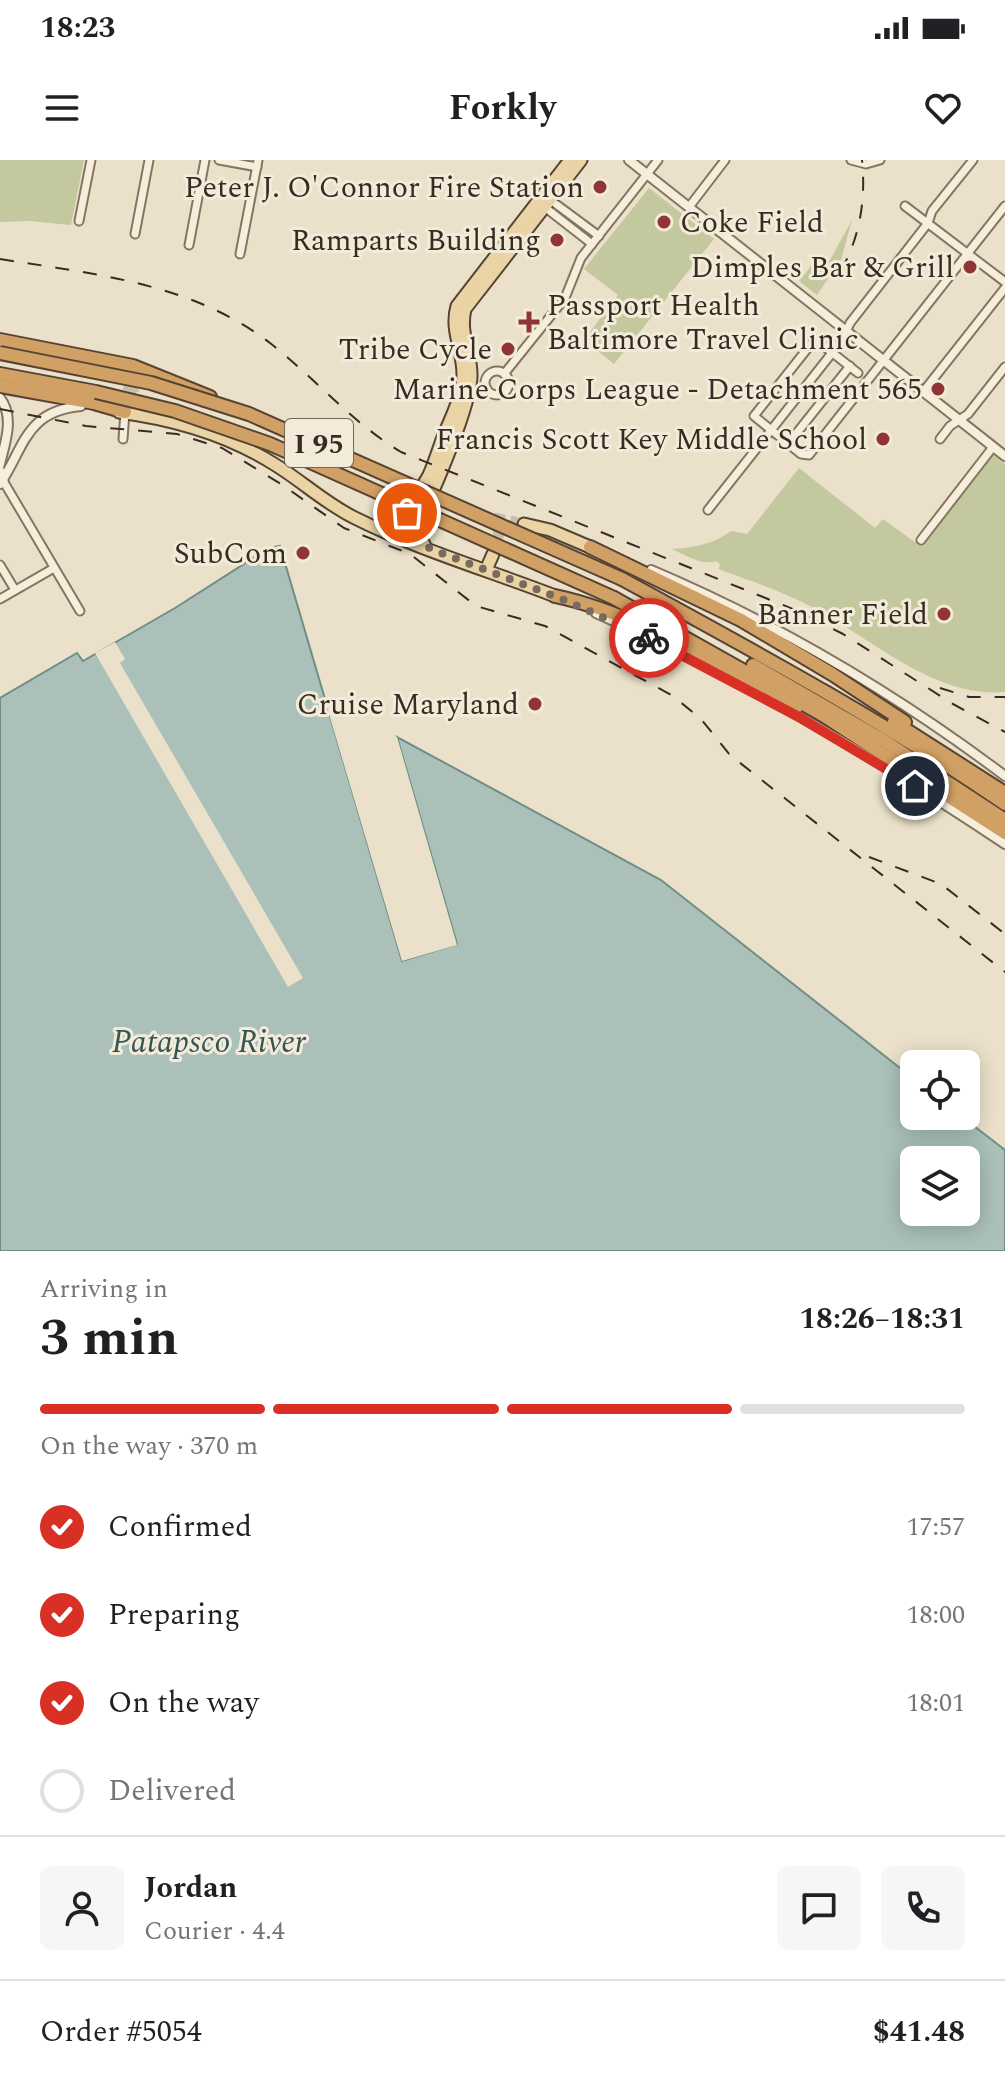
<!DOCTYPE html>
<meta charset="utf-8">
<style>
:root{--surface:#fff;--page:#f6f6f6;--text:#202124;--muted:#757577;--line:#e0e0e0;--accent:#d93025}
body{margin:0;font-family:Spectral,serif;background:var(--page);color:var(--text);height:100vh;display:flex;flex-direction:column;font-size:30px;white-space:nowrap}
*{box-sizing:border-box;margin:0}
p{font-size:26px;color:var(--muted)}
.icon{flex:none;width:44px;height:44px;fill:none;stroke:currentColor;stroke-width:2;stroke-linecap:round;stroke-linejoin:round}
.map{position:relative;height:1091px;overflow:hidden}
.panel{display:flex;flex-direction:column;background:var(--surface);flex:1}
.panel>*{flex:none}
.fabs{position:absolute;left:900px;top:890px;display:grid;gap:16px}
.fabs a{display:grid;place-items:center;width:80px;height:80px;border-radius:12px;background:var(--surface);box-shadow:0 4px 20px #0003;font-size:40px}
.pin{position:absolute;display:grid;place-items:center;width:68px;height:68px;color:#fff;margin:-34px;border:4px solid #fff;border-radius:50%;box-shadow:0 2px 8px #0007}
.courier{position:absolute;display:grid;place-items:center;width:80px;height:80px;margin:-40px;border:6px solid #d93025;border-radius:50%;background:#fff;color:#222;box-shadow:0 2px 10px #0007}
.head em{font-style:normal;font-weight:700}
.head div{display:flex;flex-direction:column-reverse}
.head{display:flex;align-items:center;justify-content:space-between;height:136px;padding:0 40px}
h1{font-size:52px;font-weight:700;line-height:60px}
.bar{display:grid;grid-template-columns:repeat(4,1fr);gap:12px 8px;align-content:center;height:96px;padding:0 40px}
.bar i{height:10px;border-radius:6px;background:var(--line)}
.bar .on{background:var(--accent)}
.bar p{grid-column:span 4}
.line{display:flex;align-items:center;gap:20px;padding:0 40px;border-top:2px solid var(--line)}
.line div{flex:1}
.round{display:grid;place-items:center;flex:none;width:84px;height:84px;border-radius:12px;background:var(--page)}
ol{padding:0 40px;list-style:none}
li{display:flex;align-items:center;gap:24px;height:88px}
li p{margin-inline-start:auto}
li .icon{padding:8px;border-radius:50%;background:var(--accent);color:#fff;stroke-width:4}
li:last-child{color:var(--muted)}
li i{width:44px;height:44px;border:4px solid var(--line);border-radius:50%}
.status{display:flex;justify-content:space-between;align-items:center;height:56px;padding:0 40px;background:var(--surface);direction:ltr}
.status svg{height:22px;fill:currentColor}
header{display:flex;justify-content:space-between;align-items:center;height:104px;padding:0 40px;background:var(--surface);font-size:36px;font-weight:700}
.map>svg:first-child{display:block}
</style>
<div class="status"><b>18:23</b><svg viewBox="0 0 49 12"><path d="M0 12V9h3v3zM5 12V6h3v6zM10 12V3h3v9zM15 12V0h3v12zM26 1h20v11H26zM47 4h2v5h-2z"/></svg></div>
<header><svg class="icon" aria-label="menu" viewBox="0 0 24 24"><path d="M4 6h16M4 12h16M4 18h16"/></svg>Forkly<svg class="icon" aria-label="heart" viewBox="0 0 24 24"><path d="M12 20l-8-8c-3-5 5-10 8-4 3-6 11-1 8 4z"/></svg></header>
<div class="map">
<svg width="1005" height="1091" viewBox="0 0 1005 1091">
<rect width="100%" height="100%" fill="#ebe1ca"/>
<g fill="#c4c89e">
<path d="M0,0H84L71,65L29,61L0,62Z"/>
<path d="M649,28L714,79L614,204L584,180L618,135L584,109Z"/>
<path d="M852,60L841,100L817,135L799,121L815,101L820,105L830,100Z"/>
<path d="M992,293L1005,304V532C932,538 871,477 810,446C783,432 752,421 723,411L719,409L720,404L716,401C702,406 685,395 672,389C693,388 714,384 731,371L747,374L799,308L875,368L883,359L919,385Z"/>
</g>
<path fill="#aac0b9" stroke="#718e86" stroke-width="2" fill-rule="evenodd" d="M280,386L402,801L457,784L397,577L661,720L914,919V956H961L1005,990V1091H0V538L77,493L83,501L175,448L269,388ZM914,1000H966V1052H914Z"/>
<g fill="#ebe1ca">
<path d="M115,482L125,499L120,503L303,818L288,827L95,493Z"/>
<path d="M324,537L329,539L405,796L452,782L393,575L397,577L457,785L402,801Z"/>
</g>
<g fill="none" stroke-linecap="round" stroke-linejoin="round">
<g stroke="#c7bda8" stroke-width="11" stroke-dasharray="11 5.5" stroke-linecap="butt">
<path d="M124,247L128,230L147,222"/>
<path d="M494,358L524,364"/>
<path d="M493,394L499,373L494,358"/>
</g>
<g stroke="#867460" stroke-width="11">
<g id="minor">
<path d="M219,0L257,7"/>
<path d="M851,0L866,4L880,0"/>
<path d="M549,39L599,76"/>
<path d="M542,45L592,84"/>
<path d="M905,46L1005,122"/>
<path d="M689,47L725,0"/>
<path d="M79,61L91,0"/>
<path d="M135,74L149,0"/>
<path d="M189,85L205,0"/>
<path d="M240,94L258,0"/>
<circle cx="497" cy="223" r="12"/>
<path d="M858,213L815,179L754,256L801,294L809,295L1005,46"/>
<path d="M504,214L565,138L581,98L658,0"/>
<path d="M923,232L1005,128"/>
<path d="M123,279L125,252"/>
<path d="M940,279L950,266L968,254L1005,207"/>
<path d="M788,284L850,206"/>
<path d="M0,309L5,324L80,451"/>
<path d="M708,350L843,179L850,163L928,63L932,51L973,0"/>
<path d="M921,380L993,287"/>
<path d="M0,405L15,430"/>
<path d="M0,439L54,408"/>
</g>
</g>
<g stroke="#867460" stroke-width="12">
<g id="tertiary">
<path d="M629,0L1005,296"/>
<path d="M0,238C15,257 5,283 0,304"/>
<path d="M0,324C25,286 26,251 81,246"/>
<path d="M651,410C776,463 896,534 1005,616"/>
<path d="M596,453C739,516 875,597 1005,684"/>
</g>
</g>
<g stroke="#554333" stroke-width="15">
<g id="primary">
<path d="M119,252C173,259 228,275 274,304C302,321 326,344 355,358C419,390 488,410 555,436"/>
<path d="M524,364L550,370L590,387"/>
<path d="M387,369C402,371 412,365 422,353C436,327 470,245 471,217C472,193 459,174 465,149L581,0"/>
<path d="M424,384C390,360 416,340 429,315C434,304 438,291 442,280C450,259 463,236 463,214C463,190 450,170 457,146L570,0"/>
<path d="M486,410L493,394"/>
</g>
</g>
<g stroke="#554333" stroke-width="16">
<g id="motorway">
<path d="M0,180L133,206L210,237"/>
<path d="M0,214L96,232"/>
<path d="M0,226L94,243L125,252"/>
<path d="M590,387L741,460L832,514L905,562"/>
<path d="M622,419C752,490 882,560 1005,644"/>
<path d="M555,436C641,454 718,507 796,548"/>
<path d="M614,438L821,554L1005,673"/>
<path d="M753,505L883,580L1005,660"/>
<path d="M894,562L1005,633"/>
</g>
</g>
<use href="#minor" stroke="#f6eedd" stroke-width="7"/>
<use href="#tertiary" stroke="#f6eedd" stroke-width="8"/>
<use href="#primary" stroke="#ead4a6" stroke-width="11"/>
<use href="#motorway" stroke="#d1a064" stroke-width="12"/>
<g stroke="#382c22" stroke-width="2" stroke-dasharray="14 14" stroke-linecap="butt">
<path d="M0,99C94,114 192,123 270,183C315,218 351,262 401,292L798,451L843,474L953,544L1005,572"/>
<path d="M841,111C860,76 866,40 862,0"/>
<path d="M0,249L86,266L177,274L222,288L281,324L344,368L410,394L476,446L545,466L673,536L701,559L730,595L1005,812"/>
<path d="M940,528L969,537H1005"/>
<path d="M869,697L941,724L1005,774"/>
</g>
<g stroke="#554333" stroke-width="16" stroke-linecap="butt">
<g id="motorway-bridge">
<path d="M0,193L151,223L249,254L622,419"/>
<path d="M96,232L175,251L270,284L614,438"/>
</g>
</g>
<use href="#motorway-bridge" stroke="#d1a064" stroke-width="12"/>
</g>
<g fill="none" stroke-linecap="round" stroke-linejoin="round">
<path stroke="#776b5d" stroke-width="8" stroke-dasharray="0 14.4" d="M407,353C407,371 417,379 431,389L567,441L649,478"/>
<path stroke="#d93025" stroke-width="10" d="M649,478L799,557L915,626"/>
</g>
<g fill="#903536" stroke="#f3ebd9" stroke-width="3">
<circle cx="600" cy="27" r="8"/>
<circle cx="664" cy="62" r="8"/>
<circle cx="557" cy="80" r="8"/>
<circle cx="970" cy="107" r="8"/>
<path d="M525 150h8v8h8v8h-8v8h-8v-8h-8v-8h8z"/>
<circle cx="508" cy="189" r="8"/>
<circle cx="938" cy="229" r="8"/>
<circle cx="883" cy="279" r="8"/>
<circle cx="303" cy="393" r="8"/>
<circle cx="944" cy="454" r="8"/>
<circle cx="535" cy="544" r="8"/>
</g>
<g text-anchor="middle" stroke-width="6" stroke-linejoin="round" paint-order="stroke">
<rect fill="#f3ebd9" stroke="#706559" stroke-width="2" x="285" y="259" width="68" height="48" rx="6"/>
<g font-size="28" font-weight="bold" fill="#382c22">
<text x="319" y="293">I 95</text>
</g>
<g font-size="30" fill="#382c22" stroke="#f3ebd9" text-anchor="end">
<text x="584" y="37">Peter J. O'Connor Fire Station</text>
<text x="680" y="72" text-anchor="start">Coke Field</text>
<text x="541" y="90">Ramparts Building</text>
<text x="954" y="117">Dimples Bar &amp; Grill</text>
<text x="547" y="155" text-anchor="start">Passport Health<tspan x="547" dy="34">Baltimore Travel Clinic</tspan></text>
<text x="492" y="199">Tribe Cycle</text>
<text x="922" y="239">Marine Corps League - Detachment 565</text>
<text x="867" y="289">Francis Scott Key Middle School</text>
<text x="287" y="403">SubCom</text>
<text x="928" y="464">Banner Field</text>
<text x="519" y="554">Cruise Maryland</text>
</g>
<g font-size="32" font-style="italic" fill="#335654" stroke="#f3ebd9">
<text x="209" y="892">Patapsco River</text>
</g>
</g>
</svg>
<div class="fabs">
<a><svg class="icon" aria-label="locate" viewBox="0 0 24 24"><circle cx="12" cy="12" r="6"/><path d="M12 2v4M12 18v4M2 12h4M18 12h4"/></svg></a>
<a><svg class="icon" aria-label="layers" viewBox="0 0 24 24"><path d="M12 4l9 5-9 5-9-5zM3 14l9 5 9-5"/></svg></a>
</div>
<div class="pin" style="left:407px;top:353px;background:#ea580c"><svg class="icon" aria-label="bag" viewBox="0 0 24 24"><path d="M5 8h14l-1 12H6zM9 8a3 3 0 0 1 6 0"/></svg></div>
<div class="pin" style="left:915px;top:626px;background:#1f2937"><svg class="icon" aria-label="home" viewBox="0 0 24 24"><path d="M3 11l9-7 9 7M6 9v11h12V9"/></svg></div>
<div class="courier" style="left:649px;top:478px"><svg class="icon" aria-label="bike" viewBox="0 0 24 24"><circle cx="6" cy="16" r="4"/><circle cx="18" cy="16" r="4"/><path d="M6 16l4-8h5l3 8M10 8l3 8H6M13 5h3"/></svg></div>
</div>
<section class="panel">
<div class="head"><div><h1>3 min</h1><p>Arriving in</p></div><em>18:26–18:31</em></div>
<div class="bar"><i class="on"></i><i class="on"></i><i class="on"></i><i></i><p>On the way · 370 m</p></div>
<ol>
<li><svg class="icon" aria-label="check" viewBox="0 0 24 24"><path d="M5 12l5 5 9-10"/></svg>Confirmed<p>17:57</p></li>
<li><svg class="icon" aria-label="check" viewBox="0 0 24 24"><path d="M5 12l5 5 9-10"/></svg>Preparing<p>18:00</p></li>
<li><svg class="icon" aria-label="check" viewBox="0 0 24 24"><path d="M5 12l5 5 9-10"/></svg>On the way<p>18:01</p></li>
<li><i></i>Delivered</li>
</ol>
<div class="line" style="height:144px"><a class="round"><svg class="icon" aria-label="person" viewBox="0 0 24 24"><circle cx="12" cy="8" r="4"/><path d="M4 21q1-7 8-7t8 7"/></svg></a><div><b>Jordan</b><p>Courier · 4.4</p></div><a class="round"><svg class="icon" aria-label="chat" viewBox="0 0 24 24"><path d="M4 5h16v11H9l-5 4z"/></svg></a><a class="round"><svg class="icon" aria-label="phone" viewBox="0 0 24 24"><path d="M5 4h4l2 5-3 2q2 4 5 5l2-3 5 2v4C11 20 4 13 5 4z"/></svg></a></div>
<div class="line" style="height:104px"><div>Order #5054</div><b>$41.48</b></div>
</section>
